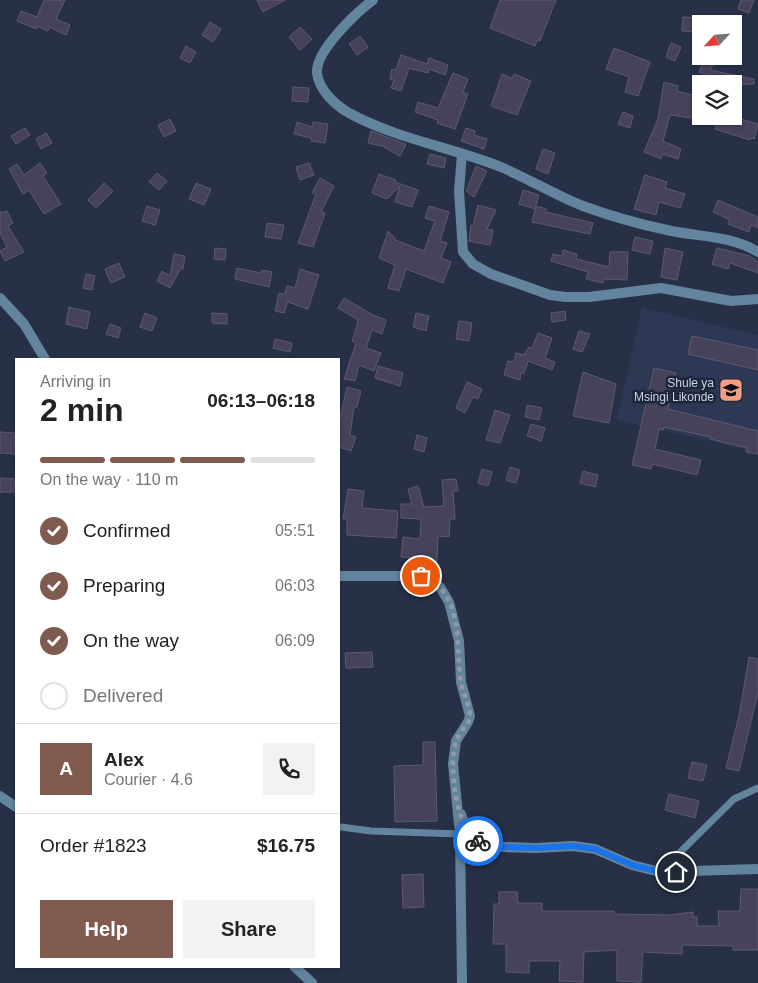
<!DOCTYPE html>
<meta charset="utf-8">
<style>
:root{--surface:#fff;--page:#f2f2f2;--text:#222;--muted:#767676;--line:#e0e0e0;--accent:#805a4f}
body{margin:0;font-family:Helvetica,sans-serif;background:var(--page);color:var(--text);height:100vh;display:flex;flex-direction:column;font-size:19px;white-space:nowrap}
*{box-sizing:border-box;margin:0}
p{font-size:16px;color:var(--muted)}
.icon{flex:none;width:28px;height:28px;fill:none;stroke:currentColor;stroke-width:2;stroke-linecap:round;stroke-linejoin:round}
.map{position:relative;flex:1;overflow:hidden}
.drawer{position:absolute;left:15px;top:358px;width:325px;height:610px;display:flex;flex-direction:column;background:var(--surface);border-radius:0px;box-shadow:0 1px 4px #0004}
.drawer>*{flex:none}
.needle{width:32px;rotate:244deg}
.buttons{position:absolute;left:692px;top:15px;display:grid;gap:10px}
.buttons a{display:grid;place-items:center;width:50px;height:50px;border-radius:0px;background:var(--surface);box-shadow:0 1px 4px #0004;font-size:25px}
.pin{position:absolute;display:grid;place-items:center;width:42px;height:42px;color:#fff;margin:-21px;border:2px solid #fff;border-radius:50%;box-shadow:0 1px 5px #0007}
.courier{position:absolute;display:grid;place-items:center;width:50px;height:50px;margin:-25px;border:4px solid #1a73e8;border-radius:50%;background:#fff;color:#222;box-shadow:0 1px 6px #0007}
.overview em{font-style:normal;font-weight:800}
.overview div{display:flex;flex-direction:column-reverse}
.overview{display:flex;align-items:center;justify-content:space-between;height:85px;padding:0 25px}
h1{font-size:32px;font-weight:800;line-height:38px}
.bar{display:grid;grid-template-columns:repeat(4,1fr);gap:8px 5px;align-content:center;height:60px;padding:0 25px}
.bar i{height:6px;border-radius:4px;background:var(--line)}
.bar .selected{background:var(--accent)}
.bar p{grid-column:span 4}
.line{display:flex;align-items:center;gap:12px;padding:0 25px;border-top:1px solid var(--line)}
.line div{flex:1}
.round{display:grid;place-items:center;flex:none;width:52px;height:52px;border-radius:0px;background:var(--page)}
ol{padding:0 25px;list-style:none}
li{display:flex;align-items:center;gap:15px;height:55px}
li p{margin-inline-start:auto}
li .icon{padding:5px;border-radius:50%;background:var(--accent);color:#fff;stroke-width:4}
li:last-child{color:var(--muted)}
li i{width:28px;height:28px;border:2px solid var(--line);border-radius:50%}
.action{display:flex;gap:10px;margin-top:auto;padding:10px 25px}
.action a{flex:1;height:58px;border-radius:0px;background:var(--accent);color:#fff;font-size:20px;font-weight:800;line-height:58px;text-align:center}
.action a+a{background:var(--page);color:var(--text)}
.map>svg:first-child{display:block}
</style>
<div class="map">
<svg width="758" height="983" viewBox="0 0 758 983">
<rect width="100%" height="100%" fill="#273046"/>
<path fill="#2d3954" d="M642,308L758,335V452L617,420Z"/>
<g fill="#46425a" stroke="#5e5973">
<path d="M44,0H65L56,19L70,25L66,35L49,27L48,31L37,26L36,29L17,21L21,11L37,17Z"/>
<path d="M257,0H285L263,12Z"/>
<path d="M500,0H556L540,41L537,40L535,46L490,28Z"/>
<path d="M741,0H754L749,13L738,9Z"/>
<path d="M683,17L701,18L700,32L682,31Z"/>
<path d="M210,22L221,29L213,42L202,35Z"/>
<path d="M300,27L312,39L300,50L289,37Z"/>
<path d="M360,36L368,47L357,55L349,44Z"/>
<path d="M671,43L681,47L675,61L666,57Z"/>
<path d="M186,46L196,52L190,63L180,58Z"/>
<path d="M614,48L650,62L638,96L625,92L629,77L606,69Z"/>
<path d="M401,55L427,64L429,58L448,65L445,75L429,69L428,73L409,68L401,91L391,88L394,80L390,79L392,69L396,70Z"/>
<path d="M704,60L713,64L710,70L754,79V84H725L699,72Z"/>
<path d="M453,73L468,79L463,92L468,94L455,129L437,123L438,120L415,112L418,102L438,108Z"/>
<path d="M502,74L512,78L514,74L531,81L517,115L491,106Z"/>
<path d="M664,82L678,86L677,91L696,96L691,118L670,115L663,141L681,149L678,159L663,154L661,159L644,152L658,119Z"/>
<path d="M293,87L309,88L308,102L292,101Z"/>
<path d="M623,112L633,116L630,128L618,124Z"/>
<path d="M718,116H730L758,124L754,139L750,138V140L715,129Z"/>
<path d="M170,119L176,131L164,137L158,125Z"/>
<path d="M297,122L312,127L313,122L328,124L325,143L311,141V138L294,134Z"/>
<path d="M25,128L30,135L16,144L11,136Z"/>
<path d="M466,128L475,131L474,135L487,139L484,149L461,141Z"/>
<path d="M371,131L406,144L400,156L382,146L368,143Z"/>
<path d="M46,133L52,143L41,149L36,139Z"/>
<path d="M543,149L555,153L548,174L536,169Z"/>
<path d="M430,154L446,158L444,168L427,164Z"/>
<path d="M40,163L47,173L43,176L61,204L44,214L29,190L23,194L9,169L17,164L24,175Z"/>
<path d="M309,163L314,175L300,180L296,167Z"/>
<path d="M476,166L487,171L474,197L466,191Z"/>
<path d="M157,173L167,181L159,190L149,182Z"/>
<path d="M379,174L396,180L395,182L418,190L412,207L395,202L400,186L387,199L372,193Z"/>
<path d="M645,175L667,182L665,188L685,194L680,208L659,202L656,215L634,209Z"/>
<path d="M320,178L334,186L321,212L325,213L313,247L298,243L316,194L312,193Z"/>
<path d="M104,183L113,191L96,208L88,200Z"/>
<path d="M196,183L211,189L204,205L189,199Z"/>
<path d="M523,190L539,195L535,209L519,204Z"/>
<path d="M718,200L758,217V228L751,225L749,232L728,224L730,220L713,212Z"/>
<path d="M478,205L496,210L487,229L493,230L490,245L469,241L471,225L473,226Z"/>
<path d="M147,206L160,210L155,225L142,221Z"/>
<path d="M429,206L449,212L440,241L447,243L441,258L451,262L443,283L406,269L399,291L388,288L395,265L379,258L388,231L395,238V240L424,251L435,221L425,218Z"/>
<path d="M536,206L546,209V212L593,223L590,234L532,222Z"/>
<path d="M0,211L1,213L7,211L13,223L8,226L24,252L5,261L0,251L7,247L0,233Z"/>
<path d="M267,223L284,225L281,239L265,237Z"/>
<path d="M635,237L653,241L650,254L632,250Z"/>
<path d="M215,248L226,249L225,260L214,259Z"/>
<path d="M665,248L683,252L677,280L661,277Z"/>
<path d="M717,248L750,256L758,262V273L730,263L728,269L712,264Z"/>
<path d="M563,250L577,254L576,259L609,267L610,252H628L627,280L604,279L603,283L586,279L588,272L551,261L553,254L562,256Z"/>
<path d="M174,254L185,256L183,269L181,268L170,288L157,281L162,271L170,276Z"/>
<path d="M119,263L125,277L111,283L105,269Z"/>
<path d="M237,268L261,273L262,270L272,272L269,287L235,279Z"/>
<path d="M300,269L319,275L308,309L288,302L284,313L275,311L279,293L285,294L287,286L295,288Z"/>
<path d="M86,274L95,276L92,290L83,288Z"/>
<path d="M344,298L373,315L386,320L382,334L372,330L366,348L381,353L374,371L359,365L355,381L344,379L356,343L352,341L358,322L357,319L338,308Z"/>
<path d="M69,307L90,312L87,329L66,324Z"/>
<path d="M565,311L566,320L552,322L551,313Z"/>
<path d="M145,313L157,318L152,331L140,327Z"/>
<path d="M212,313L227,314V324L212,323Z"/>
<path d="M416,313L429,316L426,331L413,327Z"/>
<path d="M459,321L472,323L469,341L456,339Z"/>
<path d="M110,324L121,328L118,338L106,334Z"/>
<path d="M579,331L590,334L582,352L573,349Z"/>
<path d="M538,333L552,338L545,358L555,362L552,370L528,361L524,374L521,373L520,380L504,375L508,361L514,362L516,353L524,355L529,347L532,348Z"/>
<path d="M692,336L758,350V370L688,354Z"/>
<path d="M275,339L292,343L290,352L273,348Z"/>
<path d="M378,366L403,373L400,386L375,378Z"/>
<path d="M654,368L676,373L668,409L758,431V454L746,452L747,448L710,439L711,437L664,427L663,430L659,429L655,449L701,460L697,475L652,464L651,469L632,465Z"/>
<path d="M583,372L616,384L609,423L573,416Z"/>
<path d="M467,382L482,389L478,399L473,397L465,413L456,408Z"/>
<path d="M347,387L361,391L357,407H354L350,435L356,437L351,451L339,447V423Z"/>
<path d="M527,405L542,408L539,420L525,417Z"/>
<path d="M495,410L510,415L500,443L486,440Z"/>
<path d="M531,424L545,428L541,441L527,436Z"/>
<path d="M0,432L16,433V454L0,453Z"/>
<path d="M417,435L427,438L424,452L414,449Z"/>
<path d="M510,467L520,470L516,483L506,480Z"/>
<path d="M482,469L492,472L488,486L478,483Z"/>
<path d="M583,471L598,475L595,487L580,483Z"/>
<path d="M0,478L16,479V492H0Z"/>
<path d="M456,479L458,491H453L455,519H450L449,537L438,536L437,561L401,557L403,537L420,539L421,519L401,518V504H412L408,489L418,486L424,507L444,506L442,480Z"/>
<path d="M348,489L364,491L362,508L398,511L396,538L347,535V519H343Z"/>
<path d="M372,652L373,667L346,668L345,653Z"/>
<path d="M749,657L758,659V693L739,771L726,768L739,716Z"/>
<path d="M423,742H435L437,821L395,822L394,766L423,765Z"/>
<path d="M692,762L707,765L703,781L688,778Z"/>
<path d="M669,794L699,801L695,818L665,810Z"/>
<path d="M423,874L424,907L403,908L402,875Z"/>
<path d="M741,889H758V950H733V946L682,945V954L643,952L641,982L617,981V950L584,952L583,982L559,981L560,961H529V973L506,972V944H493L494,904H499V892H517L518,903H542V911H614V914L669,915L693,912V917H697V926H719L718,911H740Z"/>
</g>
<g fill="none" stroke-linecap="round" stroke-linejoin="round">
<g stroke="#62849d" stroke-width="7">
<path d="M341,827L371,831L460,834"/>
<path d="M660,872L734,799L758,788"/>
</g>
<g stroke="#62849d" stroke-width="10">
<path d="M373,0C357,12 315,51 317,73C319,90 335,105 349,113C397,139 451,147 501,167C529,179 555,195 583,206C610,216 639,224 667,230C697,237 730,235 758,252"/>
<path d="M462,154L459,191L463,252L473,264L491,274L550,295L565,297H589L661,288L731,301L758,299"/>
<path d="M0,298L24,324L45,359"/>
<path d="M339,576H421L430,580L440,587L449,602L459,641L461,682L470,716L468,722L456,741L453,764L460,834L462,983"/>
<path d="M0,796L16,807"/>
<path d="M461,814L471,841"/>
<path d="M461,857L467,844L475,840L504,847L536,848L573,846L595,849L632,865L660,872L758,869"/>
<path d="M294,966L312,983"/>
</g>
</g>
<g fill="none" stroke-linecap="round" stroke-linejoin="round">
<path stroke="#9299aa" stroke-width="5" stroke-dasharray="0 9" d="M421,576C465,591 455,646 461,682C463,694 469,704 470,715C470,724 462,728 459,735C454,743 453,755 453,764C453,778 455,797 459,810C462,821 469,829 471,841H478"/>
<path stroke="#1a73e8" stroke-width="6" d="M478,841L504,847L536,848L573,846L595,849L632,865L660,872H676"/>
</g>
<defs>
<g id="school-square" transform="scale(1.25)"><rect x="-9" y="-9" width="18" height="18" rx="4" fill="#f39f85" stroke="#1d263b"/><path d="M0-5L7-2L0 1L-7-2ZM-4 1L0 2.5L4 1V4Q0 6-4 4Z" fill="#111"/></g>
</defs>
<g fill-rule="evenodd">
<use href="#school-square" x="731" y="390"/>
</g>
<g text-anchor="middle" stroke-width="5" stroke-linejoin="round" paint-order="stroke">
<g font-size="12" fill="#ccd2e0" stroke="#1d263b" text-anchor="end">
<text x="714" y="387">Shule ya<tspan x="714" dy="14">Msingi Likonde</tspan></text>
</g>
</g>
</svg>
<div class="buttons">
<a><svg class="needle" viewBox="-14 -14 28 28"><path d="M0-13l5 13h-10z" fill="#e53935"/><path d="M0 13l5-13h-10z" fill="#767676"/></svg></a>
<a><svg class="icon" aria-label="layers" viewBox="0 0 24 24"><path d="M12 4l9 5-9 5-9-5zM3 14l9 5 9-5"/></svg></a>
</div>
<div class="pin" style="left:421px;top:576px;background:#ea580c"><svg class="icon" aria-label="bag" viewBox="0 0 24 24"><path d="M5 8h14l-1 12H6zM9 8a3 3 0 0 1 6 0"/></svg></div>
<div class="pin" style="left:676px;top:872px;background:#1f2937"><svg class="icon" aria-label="home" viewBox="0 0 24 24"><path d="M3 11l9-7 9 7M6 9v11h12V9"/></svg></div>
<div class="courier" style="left:478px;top:841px"><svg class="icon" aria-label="bike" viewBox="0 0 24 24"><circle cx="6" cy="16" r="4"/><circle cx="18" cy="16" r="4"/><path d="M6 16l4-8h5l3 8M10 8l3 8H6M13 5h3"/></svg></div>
<section class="drawer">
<div class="overview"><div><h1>2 min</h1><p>Arriving in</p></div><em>06:13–06:18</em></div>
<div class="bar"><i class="selected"></i><i class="selected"></i><i class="selected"></i><i></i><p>On the way · 110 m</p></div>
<ol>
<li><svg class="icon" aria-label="check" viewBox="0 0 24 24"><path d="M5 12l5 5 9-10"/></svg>Confirmed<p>05:51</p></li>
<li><svg class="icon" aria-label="check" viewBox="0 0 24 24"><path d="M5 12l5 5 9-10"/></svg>Preparing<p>06:03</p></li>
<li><svg class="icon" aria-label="check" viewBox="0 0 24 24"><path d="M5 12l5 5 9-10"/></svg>On the way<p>06:09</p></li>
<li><i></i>Delivered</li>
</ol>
<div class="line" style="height:90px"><b class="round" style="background:var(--accent);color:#fff">A</b><div><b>Alex</b><p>Courier · 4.6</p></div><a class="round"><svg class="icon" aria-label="phone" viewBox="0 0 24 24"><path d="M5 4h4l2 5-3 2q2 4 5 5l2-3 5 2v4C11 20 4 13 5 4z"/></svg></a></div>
<div class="line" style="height:65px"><div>Order #1823</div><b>$16.75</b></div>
<div class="action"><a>Help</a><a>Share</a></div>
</section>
</div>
